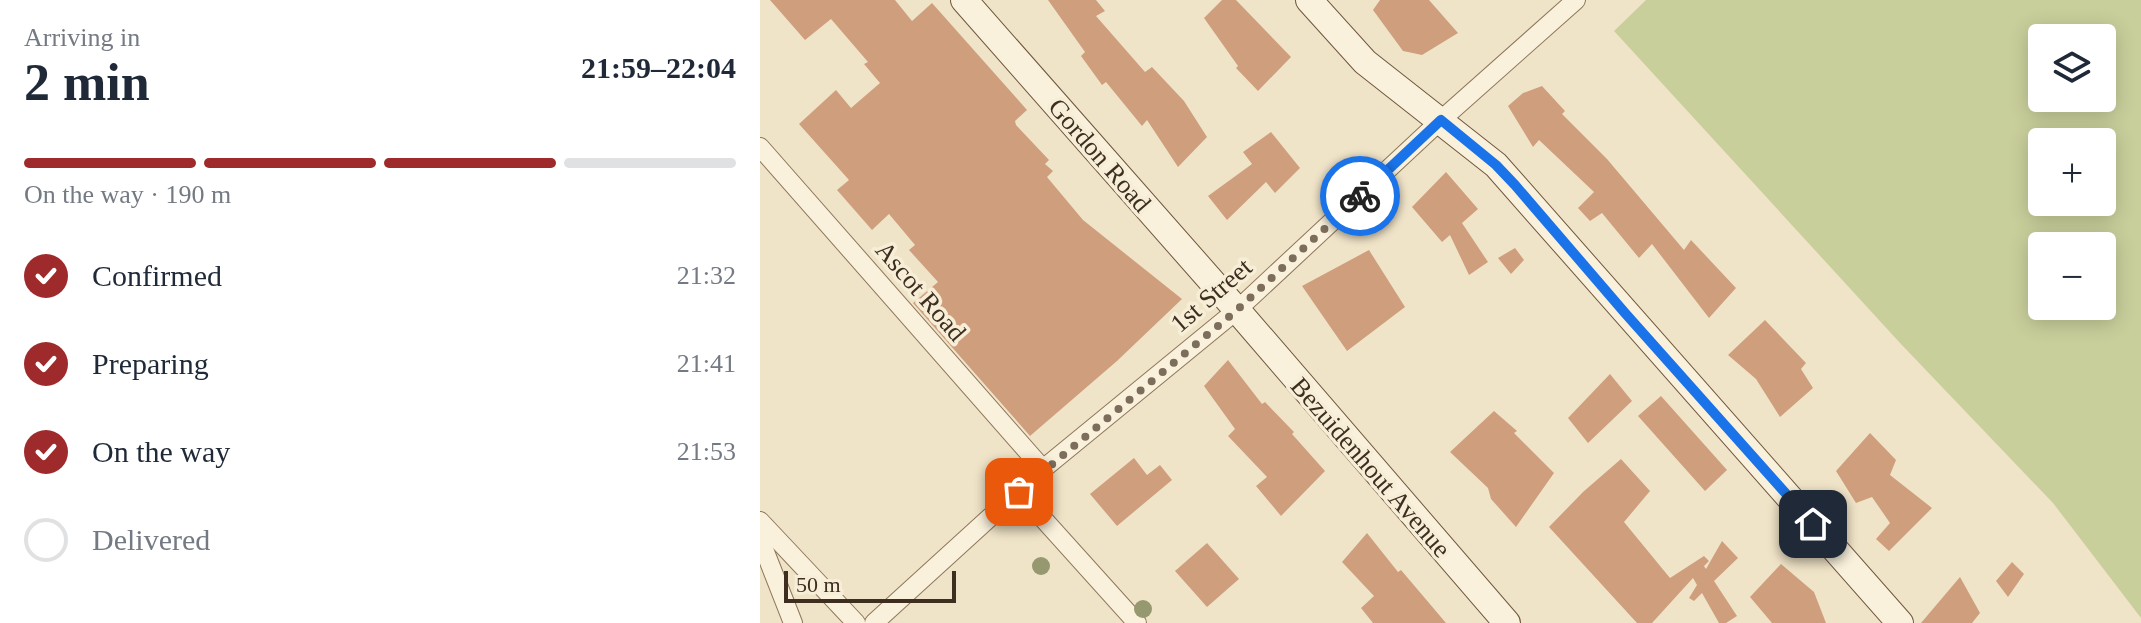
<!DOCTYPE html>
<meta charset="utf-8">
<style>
:root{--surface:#fff;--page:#f2f2f3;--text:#1f2937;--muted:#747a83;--line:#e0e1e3;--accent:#9e2a2b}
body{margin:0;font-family:Georgia,serif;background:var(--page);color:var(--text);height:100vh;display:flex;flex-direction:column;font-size:30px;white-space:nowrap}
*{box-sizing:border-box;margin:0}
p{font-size:26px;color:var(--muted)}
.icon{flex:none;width:44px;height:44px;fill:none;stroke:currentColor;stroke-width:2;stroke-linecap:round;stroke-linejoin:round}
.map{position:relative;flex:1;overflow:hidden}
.panel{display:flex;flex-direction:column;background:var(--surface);width:760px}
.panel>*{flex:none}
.buttons{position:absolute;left:1268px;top:24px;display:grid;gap:16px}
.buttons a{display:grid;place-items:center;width:88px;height:88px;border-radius:8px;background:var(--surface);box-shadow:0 4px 20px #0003;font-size:40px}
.scale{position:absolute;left:24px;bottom:20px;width:172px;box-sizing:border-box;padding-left:8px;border:4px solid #3d2e20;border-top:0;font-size:22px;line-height:28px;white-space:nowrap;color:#3d2e20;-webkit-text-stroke:6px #f7eed8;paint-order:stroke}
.pin{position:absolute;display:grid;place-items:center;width:68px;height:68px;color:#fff;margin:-34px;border-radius:16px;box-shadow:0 4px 12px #0006}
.courier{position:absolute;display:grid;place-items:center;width:80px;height:80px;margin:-40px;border:6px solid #1a73e8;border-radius:50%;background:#fff;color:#222;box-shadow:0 2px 10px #0007}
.overview em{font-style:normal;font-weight:800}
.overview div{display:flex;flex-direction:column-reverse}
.overview{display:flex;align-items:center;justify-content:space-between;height:136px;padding:0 24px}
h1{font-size:52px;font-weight:800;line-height:60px}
.bar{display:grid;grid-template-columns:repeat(4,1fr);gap:12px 8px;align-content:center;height:96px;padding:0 24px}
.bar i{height:10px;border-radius:6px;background:var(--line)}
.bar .current{background:var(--accent)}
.bar p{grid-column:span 4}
ol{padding:0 24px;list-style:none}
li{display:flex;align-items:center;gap:24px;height:88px}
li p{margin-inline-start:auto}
li .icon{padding:8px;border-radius:50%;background:var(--accent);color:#fff;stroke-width:4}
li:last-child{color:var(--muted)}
li i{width:44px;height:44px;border:4px solid var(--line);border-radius:50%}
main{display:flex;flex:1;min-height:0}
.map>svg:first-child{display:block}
</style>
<main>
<section class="panel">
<div class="overview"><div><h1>2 min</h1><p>Arriving in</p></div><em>21:59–22:04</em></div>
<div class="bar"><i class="current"></i><i class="current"></i><i class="current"></i><i></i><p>On the way · 190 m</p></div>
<ol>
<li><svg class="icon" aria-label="check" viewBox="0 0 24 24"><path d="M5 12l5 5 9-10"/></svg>Confirmed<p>21:32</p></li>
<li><svg class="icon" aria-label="check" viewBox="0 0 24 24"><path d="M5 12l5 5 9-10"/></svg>Preparing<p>21:41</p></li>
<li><svg class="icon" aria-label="check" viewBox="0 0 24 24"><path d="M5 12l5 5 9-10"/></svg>On the way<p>21:53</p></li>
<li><i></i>Delivered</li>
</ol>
</section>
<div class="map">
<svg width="1381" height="623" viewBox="0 0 1381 623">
<rect width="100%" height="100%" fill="#f0e4c8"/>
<path fill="#c9cf9b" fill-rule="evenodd" d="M886,0H1381V618L1293,503L1140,343L854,31ZM1282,38H1342V98H1282ZM1282,142H1342V202H1282ZM1282,246H1342V306H1282Z"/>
<g fill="#cf9f7d">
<path d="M10,0H135L152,21L172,3L267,110L255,121L256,125L289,160L285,164L293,171L287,177L323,220L422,299L357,361L270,436L153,303L178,282L149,250L155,245L129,214L112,230L77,190L89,180L39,124L76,90L91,108L120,83L104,64L108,62L71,19L45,40Z"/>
<path d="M288,0H336L345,11L336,16L385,72L392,67L424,101L447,137L418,167L387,120L382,126L346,82L342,85L321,56L325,52Z"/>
<path d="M462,0H476L531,57L498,91L476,68L478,66L444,18Z"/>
<path d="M620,0H669L698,33L662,55L643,51L613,10Z"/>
<path d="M782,86L805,111L802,114L847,159L924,250L931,240L976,288L949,318L892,244L879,258L842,213L830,221L818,208L834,192L779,140L773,147L748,106L763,93Z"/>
<path d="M511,132L540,168L515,193L506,182L467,220L448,196L492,164L483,152Z"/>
<path d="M686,172L718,209L702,223L728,262L709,275L690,235L682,242L652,207Z"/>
<path d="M755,248L764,260L751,274L738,258Z"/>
<path d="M609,250L645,307L587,351L542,286Z"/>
<path d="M1005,320L1046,363L1041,369L1053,388L1020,417L996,379L968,355Z"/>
<path d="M468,360L502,404L505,402L534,432L532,434L565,471L521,516L496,486L507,477L468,436L475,429L444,386Z"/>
<path d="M850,374L872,401L828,443L808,418Z"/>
<path d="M901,396L967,470L945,491L878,416Z"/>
<path d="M734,411L757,431L754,433L794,473L756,527L731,499L728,488L690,452Z"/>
<path d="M1110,433L1136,460L1130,475L1172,508L1129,551L1116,539L1130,523L1112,497L1096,503L1076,471Z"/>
<path d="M374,458L387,475L400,465L412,480L357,526L330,494Z"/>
<path d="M861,459L890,491L864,522L910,578L944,556L949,561L944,566L946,569L962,541L978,558L954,581L977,616L966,623H959L942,593L934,601L929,598L937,585L933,578L892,623H877L789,527L823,492Z"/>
<path d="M607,533L638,572L641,570L686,623H613L601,608L614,596L582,562Z"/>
<path d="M447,543L479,579L447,607L415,571Z"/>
<path d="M1252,562L1264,574L1248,597L1236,581Z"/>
<path d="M1021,564L1054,592L1066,623H1012L990,597Z"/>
<path d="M1200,577L1220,613L1212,623H1161Z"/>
</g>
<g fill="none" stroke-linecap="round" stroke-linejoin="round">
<g stroke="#8d765c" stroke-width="20">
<g id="street">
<path d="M0,147L283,469"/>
<path d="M259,492L377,623"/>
<path d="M0,521L96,623"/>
<path d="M0,539L33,623"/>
<path d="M114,623L283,469L477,310L681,120L816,0"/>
</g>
</g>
<g stroke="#6f573f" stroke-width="28">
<g id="secondary">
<path d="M204,0L477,310L747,623"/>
<path d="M549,0L605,62L736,165L1140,623"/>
</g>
</g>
<use href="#street" stroke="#faf1dc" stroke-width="18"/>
<use href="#secondary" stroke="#faf1dc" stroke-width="26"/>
</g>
<g fill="#96986f">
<circle cx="281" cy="566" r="9"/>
<circle cx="383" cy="609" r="9"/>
</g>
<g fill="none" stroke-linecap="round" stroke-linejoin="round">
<path stroke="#7c6e5b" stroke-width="8" stroke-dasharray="0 14.4" d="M259,492L477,310L600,196"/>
<path stroke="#1a73e8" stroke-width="10" d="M600,196L681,120L736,165L755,185L865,313L1053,524"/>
</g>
<g text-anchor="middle" stroke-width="7" stroke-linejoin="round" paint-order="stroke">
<g font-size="26" fill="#3d2e20" stroke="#f7eed8">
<text transform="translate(340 155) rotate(49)" y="9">Gordon Road</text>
<text transform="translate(161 291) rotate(49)" y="9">Ascot Road</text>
<text transform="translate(451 295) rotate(-41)" y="9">1st Street</text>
<text transform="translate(611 467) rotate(49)" y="9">Bezuidenhout Avenue</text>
</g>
</g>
</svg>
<div class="buttons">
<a><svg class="icon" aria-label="layers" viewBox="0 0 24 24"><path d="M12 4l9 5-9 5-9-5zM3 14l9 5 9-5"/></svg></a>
<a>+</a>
<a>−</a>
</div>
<div class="scale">50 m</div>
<div class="pin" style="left:259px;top:492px;background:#ea580c"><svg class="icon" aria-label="bag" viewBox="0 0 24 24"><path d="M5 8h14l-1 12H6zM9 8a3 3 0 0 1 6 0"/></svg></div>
<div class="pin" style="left:1053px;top:524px;background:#1f2937"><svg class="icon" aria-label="home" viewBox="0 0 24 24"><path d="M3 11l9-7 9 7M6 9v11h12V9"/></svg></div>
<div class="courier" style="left:600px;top:196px"><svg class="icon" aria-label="bike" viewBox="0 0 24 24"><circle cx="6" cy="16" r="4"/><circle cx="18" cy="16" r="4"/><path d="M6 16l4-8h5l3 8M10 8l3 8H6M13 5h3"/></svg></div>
</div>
</main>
